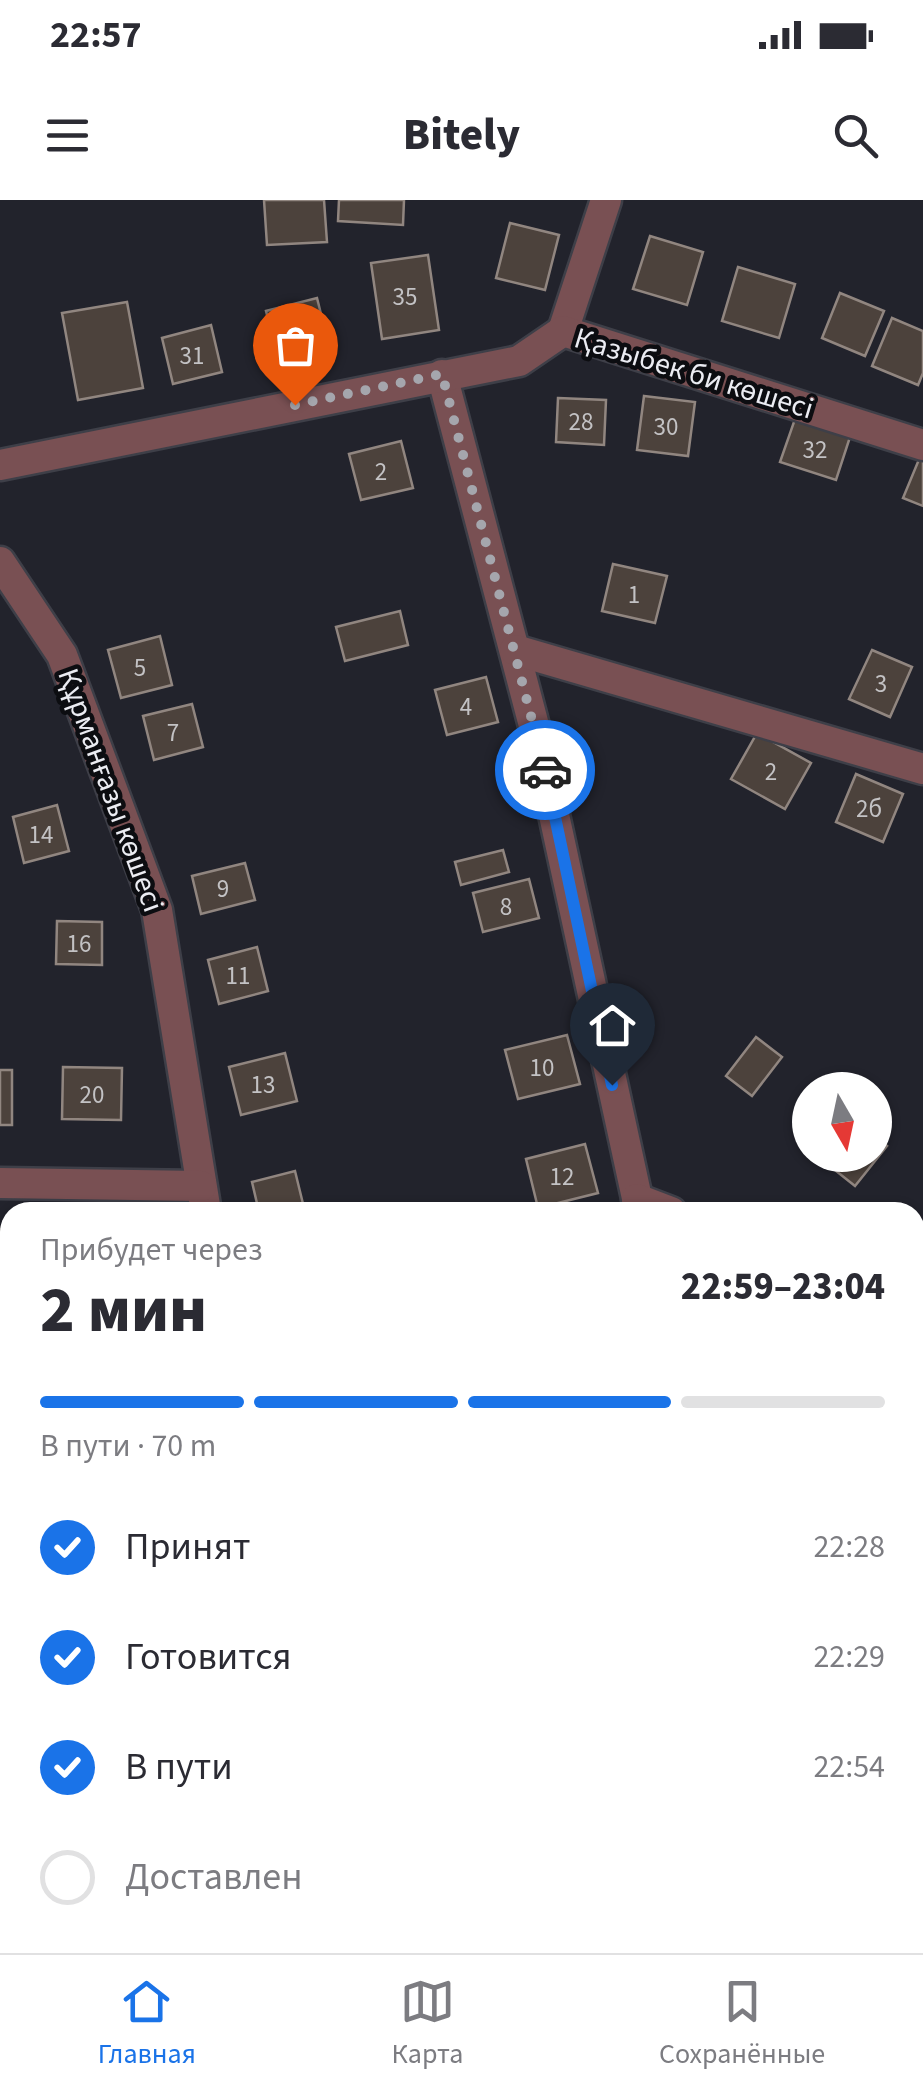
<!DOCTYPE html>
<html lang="ru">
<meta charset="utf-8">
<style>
:root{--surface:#fff;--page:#f2f2f3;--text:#2b2b33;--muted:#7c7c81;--line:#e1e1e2;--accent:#1a73e8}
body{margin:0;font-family:"Source Sans 3",sans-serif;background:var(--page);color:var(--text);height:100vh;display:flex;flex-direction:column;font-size:38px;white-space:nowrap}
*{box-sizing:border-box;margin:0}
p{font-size:32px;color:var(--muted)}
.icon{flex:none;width:55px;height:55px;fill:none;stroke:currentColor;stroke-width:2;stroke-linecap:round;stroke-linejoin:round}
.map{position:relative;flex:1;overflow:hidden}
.panel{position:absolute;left:0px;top:1002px;width:925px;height:752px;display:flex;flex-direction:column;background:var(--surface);border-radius:30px 30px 0 0;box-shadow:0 2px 8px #0004}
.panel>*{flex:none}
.needle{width:65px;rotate:171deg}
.fabs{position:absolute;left:792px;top:872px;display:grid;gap:20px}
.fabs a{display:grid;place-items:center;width:100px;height:100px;border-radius:50%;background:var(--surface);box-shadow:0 2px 8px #0004;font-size:50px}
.pin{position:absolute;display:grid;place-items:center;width:85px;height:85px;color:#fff;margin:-102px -42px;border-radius:50% 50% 50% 0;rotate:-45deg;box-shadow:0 0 10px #0007}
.pin .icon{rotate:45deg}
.courier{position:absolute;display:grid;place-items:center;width:100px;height:100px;margin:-50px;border:8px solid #1a73e8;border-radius:50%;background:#fff;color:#222;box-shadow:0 2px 12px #0007}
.overview em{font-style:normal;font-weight:800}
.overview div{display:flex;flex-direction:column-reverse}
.overview{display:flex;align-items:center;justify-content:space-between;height:170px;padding:0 40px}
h1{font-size:65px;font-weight:800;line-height:75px}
.bar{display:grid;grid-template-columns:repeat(4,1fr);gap:15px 10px;align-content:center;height:120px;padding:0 40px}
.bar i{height:12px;border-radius:8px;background:var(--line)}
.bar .on{background:var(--accent)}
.bar p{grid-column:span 4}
ol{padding:0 40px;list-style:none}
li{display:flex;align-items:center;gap:30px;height:110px}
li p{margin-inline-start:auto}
li .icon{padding:10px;border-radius:50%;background:var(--accent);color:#fff;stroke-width:4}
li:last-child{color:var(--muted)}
li i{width:55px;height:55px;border:5px solid var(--line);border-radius:50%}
.status{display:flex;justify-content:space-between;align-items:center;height:70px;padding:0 50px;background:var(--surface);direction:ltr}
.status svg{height:28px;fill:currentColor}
header{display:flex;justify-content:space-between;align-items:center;height:130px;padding:0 40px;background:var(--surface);font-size:45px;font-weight:800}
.dock{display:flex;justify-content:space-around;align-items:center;height:140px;border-top:2px solid var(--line);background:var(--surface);font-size:28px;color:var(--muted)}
.dock a{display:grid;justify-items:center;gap:5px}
.dock .on{color:var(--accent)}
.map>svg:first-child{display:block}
</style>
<div class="status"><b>22:57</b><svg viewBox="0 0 49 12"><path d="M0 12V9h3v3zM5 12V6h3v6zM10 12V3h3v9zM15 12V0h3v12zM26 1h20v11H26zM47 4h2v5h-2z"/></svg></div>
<header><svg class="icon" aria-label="menu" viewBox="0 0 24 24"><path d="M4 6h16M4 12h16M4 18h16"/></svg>Bitely<svg class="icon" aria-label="search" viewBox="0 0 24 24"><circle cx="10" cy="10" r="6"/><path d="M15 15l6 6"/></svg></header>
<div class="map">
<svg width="923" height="1753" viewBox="0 0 923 1753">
<rect width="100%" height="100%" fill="#22232c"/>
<g fill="#4c423c" stroke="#918680" stroke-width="2.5">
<path d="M264,0H324L327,42L267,45Z"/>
<path d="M339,0H404L403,25L338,21Z"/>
<path d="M510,23L559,35L545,90L496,78Z"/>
<path d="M650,36L703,52L687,105L633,89Z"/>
<path d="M428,55L439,130L382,139L371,63Z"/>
<path d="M738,67L795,84L779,138L722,121Z"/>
<path d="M840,93L884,111L865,156L822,138Z"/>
<path d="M317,98L330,150L279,163L266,111Z"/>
<path d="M127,102L143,188L78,200L62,113Z"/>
<path d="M892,118L923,131V173L918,185L872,166Z"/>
<path d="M211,125L222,172L173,184L162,138Z"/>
<path d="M644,196L695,202L688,256L637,250Z"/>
<path d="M558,198L606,200L604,245L556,242Z"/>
<path d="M795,219L850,237L836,280L780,262Z"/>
<path d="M401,241L413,288L361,300L349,254Z"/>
<path d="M920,257L923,258V306L903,298Z"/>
<path d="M613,364L667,376L655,423L602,411Z"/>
<path d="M400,411L408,445L345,461L336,427Z"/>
<path d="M160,436L172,485L121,498L108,450Z"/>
<path d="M872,450L912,467L890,517L849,499Z"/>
<path d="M486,477L498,522L447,535L435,490Z"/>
<path d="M192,504L203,547L154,560L143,516Z"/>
<path d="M757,533L811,563L785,609L731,579Z"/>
<path d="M856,574L903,594L883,642L836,622Z"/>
<path d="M57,605L69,651L24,663L13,617Z"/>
<path d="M503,650L509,672L461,685L455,662Z"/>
<path d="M245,663L255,700L201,714L192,676Z"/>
<path d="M529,679L539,718L483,732L473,693Z"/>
<path d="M57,721L102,722V765L56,764Z"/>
<path d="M257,747L268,791L219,804L208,760Z"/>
<path d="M567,835L580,884L518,899L505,850Z"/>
<path d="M756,837L782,857L752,896L726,876Z"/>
<path d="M285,853L297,901L241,915L229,867Z"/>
<path d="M63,867L122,868L121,920L62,919Z"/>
<rect x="0" y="870" width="12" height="55"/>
<path d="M875,936L887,946L855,986L816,955H875Z"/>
<path d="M585,944L598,993L538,1008L526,959Z"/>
<path d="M295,971L305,1012H259L252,982Z"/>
<rect x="0" y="1029" width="10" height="48"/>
<path d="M915,1445L923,1447V1486L915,1484Z"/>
<path d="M915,1741L917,1753H878L876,1745H915Z"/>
<rect x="34" y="1745" width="39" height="8"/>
<path d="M659,1745H710L712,1753H662Z"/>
</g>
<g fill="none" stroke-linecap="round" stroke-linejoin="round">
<g stroke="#3e3f48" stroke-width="35">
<g id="street">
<path d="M563,131L606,0"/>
<path d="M442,175L538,541L640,1012"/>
<path d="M0,265L519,161L563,131L923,245"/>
<path d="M0,362L62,455L157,710L206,1012"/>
<path d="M515,450L923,569"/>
<path d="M0,983L201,986"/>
<path d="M637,999L671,1012"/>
<path d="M915,1106L923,1110"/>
<path d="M915,1651L923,1653"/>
<path d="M322,1745L323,1753"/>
<path d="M795,1745L797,1753"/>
</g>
</g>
<use href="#street" stroke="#795053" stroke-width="30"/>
</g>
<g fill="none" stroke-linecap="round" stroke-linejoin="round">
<path stroke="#a5a6ad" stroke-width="10" stroke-dasharray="0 18" d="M295,205L442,174L545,570"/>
<path stroke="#1a73e8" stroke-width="12" d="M545,570L612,885"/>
</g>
<g text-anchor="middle" stroke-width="9" stroke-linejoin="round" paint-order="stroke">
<g font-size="25" fill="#c3c2c4">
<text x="405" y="105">35</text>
<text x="192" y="164">31</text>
<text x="581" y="230">28</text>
<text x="666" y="235">30</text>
<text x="815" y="258">32</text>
<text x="381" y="280">2</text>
<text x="634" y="403">1</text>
<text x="140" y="476">5</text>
<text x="881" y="492">3</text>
<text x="466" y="515">4</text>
<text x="173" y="541">7</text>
<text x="771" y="580">2</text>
<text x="869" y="617">2б</text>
<text x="41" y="643">14</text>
<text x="223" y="697">9</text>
<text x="506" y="715">8</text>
<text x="79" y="752">16</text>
<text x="238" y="784">11</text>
<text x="542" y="876">10</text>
<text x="263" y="893">13</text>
<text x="92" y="903">20</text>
<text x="562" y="985">12</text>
</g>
<g font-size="30" fill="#ebecf2" stroke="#0c0d11">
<text transform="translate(694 173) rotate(17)" y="10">Қазыбек би көшесі</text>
<text transform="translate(111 590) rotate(70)" y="10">Құрманғазы көшесі</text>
</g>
</g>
</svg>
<div class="fabs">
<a><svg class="needle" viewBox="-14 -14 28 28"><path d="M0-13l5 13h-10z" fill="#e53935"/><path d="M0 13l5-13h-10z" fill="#7c7c81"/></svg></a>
</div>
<div class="pin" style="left:295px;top:205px;background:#ea580c"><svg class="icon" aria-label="bag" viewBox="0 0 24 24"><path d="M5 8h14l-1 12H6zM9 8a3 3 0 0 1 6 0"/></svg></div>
<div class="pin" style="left:612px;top:885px;background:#1f2937"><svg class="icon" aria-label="home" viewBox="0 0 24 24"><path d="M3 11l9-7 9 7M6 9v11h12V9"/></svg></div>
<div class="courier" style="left:545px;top:570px"><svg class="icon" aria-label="car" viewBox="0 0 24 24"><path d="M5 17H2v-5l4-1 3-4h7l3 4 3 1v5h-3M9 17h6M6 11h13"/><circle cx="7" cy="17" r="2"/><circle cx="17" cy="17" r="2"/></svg></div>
<section class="panel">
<div class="overview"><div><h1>2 мин</h1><p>Прибудет через</p></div><em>22:59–23:04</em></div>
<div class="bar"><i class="on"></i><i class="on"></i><i class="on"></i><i></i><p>В пути · 70 m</p></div>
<ol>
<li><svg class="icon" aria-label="check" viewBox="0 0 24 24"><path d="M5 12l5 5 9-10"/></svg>Принят<p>22:28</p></li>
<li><svg class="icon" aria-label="check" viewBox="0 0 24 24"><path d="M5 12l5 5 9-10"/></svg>Готовится<p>22:29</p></li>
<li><svg class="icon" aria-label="check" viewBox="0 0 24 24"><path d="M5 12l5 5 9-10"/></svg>В пути<p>22:54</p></li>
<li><i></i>Доставлен</li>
</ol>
</section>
</div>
<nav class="dock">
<a class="on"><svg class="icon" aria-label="home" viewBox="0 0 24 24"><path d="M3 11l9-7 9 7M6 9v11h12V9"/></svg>Главная</a>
<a><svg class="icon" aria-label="map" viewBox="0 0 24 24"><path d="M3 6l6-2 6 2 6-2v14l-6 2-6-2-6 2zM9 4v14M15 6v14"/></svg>Карта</a>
<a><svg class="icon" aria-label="saved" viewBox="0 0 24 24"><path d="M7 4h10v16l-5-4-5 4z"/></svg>Сохранённые</a>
</nav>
